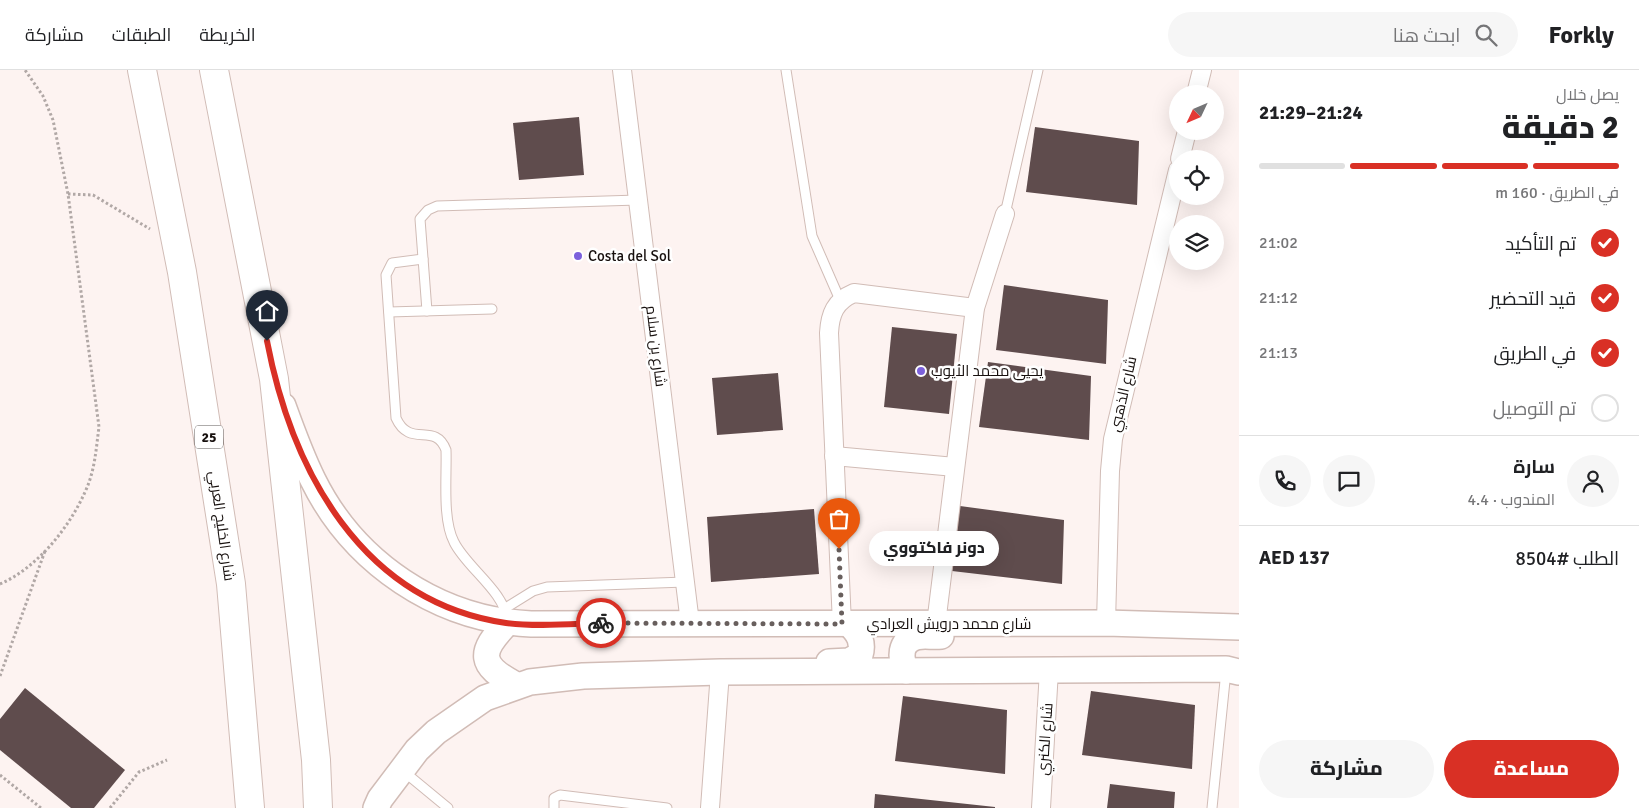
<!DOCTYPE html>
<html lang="ar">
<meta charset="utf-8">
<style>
:root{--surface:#fff;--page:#f6f6f6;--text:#202124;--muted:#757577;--line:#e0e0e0;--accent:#d93025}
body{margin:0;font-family:Signika,Cairo,sans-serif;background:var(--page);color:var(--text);direction:rtl;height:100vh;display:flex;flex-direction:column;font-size:19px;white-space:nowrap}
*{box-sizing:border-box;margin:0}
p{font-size:16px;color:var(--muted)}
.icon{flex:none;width:28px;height:28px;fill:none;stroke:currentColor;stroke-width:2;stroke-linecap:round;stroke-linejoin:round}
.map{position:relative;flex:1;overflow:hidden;direction:ltr}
.details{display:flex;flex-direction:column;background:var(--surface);width:400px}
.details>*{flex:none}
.needle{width:32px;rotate:226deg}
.buttons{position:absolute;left:1169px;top:15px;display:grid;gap:10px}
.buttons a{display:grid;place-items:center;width:55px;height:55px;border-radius:50%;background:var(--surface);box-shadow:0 5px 20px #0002;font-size:25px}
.pin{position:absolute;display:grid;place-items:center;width:42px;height:42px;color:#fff;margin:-51px -21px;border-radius:50% 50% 50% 0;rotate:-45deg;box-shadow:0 0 5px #0007}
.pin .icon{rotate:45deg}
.courier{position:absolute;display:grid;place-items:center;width:50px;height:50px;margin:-25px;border:4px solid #d93025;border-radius:50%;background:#fff;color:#222;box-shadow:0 1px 6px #0007}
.bubble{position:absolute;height:35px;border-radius:18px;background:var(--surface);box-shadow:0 5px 20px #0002;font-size:16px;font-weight:800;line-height:35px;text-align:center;direction:rtl}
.headline em{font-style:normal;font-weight:800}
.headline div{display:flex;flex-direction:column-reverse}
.headline{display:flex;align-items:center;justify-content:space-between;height:85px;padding:0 20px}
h1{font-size:32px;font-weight:800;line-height:38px}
.bar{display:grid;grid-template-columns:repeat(4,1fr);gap:8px 5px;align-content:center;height:60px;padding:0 20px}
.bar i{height:6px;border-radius:4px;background:var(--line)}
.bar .selected{background:var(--accent)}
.bar p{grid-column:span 4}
.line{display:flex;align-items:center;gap:12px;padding:0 20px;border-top:1px solid var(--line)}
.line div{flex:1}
.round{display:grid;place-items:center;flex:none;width:52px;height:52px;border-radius:26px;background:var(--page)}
ol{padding:0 20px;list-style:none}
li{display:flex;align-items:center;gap:15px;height:55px}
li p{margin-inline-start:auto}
li .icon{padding:5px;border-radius:50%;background:var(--accent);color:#fff;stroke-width:4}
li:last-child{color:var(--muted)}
li i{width:28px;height:28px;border:2px solid var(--line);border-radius:50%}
.button{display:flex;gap:10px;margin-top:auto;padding:10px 20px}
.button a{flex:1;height:58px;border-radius:30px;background:var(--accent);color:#fff;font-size:20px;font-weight:800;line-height:58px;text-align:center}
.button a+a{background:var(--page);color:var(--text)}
header{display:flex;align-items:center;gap:30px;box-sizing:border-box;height:70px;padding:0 25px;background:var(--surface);border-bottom:1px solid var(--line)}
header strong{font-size:24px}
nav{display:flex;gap:28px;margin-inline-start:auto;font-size:18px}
.search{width:350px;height:45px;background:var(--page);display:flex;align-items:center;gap:12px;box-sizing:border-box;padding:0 18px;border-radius:28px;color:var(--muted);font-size:19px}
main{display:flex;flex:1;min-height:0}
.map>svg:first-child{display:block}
</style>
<header>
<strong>Forkly</strong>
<div class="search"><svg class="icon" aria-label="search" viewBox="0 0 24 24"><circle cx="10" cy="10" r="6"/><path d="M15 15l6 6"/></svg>ابحث هنا</div>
<nav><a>الخريطة</a><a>الطبقات</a><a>مشاركة</a></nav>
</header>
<main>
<section class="details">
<div class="headline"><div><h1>2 دقيقة</h1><p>يصل خلال</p></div><em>21:24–21:29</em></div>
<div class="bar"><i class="selected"></i><i class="selected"></i><i class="selected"></i><i></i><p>في الطريق · 160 m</p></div>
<ol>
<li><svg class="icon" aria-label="check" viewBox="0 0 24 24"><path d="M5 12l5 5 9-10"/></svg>تم التأكيد<p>21:02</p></li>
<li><svg class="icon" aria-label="check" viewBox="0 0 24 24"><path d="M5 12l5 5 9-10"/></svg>قيد التحضير<p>21:12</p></li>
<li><svg class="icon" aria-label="check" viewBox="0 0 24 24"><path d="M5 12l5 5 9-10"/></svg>في الطريق<p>21:13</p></li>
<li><i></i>تم التوصيل</li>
</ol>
<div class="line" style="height:90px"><a class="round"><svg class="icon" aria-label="person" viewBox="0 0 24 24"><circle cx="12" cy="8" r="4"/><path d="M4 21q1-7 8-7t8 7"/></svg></a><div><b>سارة</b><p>المندوب · 4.4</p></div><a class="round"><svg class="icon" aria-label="chat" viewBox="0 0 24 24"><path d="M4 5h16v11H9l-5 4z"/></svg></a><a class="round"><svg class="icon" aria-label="phone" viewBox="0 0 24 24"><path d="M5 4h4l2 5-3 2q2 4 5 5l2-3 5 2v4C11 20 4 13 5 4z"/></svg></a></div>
<div class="line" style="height:65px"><div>الطلب #8504</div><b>AED 137</b></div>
<div class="button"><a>مساعدة</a><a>مشاركة</a></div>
</section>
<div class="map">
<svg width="1239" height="738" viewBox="0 0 1239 738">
<rect width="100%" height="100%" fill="#fdf3f1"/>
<g fill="#5f4c4d">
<path d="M579,47L584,105L519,110L513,53Z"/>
<path d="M1035,57L1139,71L1137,135L1026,122Z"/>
<path d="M1004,215L1108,230L1106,294L996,280Z"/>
<path d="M892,257L957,264L949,344L884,337Z"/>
<path d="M988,292L1091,306L1089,370L979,357Z"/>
<path d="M778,303L783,360L717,365L712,308Z"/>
<path d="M960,436L1064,450L1062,514L952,501Z"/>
<path d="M814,439L819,504L711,512L707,447Z"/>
<path d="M25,618L125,700L94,738H71L0,680V649Z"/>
<path d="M1091,621L1195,635L1192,699L1082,685Z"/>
<path d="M903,626L1007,640L1005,704L895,691Z"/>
<path d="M1110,714L1175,722L1174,738H1107Z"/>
<path d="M875,724L995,737V738H874Z"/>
</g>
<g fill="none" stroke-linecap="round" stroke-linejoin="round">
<g stroke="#d1bcb6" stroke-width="11">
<g id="lane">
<path d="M786,0L812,166L840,230"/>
<path d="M1005,144L1038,0"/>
<path d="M423,189L392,193L386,205L396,348C410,379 435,351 446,380C447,406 442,449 454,472C466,497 505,522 507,550"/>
<path d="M427,241L420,149L428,140L437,136L638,130"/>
<path d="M389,242L492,239"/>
<path d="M504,539L533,521L547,517L685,512"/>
<path d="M402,700L448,738"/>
<path d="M554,738V728L560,725L667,738"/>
<path d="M1212,738L1226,601"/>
</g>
</g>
<g stroke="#d1bcb6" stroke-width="20">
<g id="street">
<path d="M622,0L690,553"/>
<path d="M1196,24L1202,0"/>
<path d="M1180,89L1187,61"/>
<path d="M834,386L955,397"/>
<path d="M1106,553L1110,401L1113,369L1178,100"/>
<path d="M842,554L829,263C830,244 835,231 854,223L975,238"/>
<path d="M936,554L975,238L1005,144"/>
<path d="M710,738L720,602"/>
<path d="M1041,738L1049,600"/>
</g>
</g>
<g stroke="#d1bcb6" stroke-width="28">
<g id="secondary">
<path d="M283,336C292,361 301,386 313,410C354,493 438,550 531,554L1106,553L1239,557"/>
<path d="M507,553C478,583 479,595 516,615"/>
<path d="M829,592L849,591L860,585C864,572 859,563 849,554"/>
<path d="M906,601C900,588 899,572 916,567C923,565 933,567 941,566"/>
<path d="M376,738L380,729L417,680L436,662L485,628L530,612L583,606L720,602L1226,599L1239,602"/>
</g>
</g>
<g stroke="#d1bcb6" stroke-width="30">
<g id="primary">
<path d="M142,0L182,202L231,514L250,738"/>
<path d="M214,0L274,309L316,690L318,738"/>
</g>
</g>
<g stroke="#b1a8a6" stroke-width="3" stroke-dasharray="2.5 2.5" stroke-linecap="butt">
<path d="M68,124L93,125L150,159"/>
<path d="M0,514C37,498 69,458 85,422C95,401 96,379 99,357L68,124L53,50L43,26L25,0"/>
<path d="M0,606L45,481"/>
<path d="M0,705L41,738"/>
<path d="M110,738L139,702L167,690"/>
</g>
<use href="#lane" stroke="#fff" stroke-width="9"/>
<use href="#street" stroke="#fff" stroke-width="18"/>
<use href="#secondary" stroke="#fff" stroke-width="25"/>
<use href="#primary" stroke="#fff" stroke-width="28"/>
</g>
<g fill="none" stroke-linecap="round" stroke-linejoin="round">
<path stroke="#685f5d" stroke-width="5" stroke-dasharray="0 9" d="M601,553L842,554L839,479"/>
<path stroke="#d93025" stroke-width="6" d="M267,271C292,401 362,532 506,553C536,557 570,554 601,553"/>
</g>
<g fill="#7c61dc" stroke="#fff" stroke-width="2">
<circle cx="578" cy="186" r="5"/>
<circle cx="921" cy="301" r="5"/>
</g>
<g text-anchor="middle" stroke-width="5" stroke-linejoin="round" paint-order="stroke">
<rect fill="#fff" stroke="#5d5856" stroke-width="1" x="195" y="355.5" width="28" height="23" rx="4"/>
<g font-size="14" font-weight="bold" fill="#17100e">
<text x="209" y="372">25</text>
</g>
<g font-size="15" fill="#17100e" stroke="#fff" text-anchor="start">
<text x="588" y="191">Costa del Sol</text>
<text x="931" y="306">يحيى محمد الأيوب</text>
</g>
<g font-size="15" fill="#17100e" stroke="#fff">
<text transform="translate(656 276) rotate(83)" y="5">شارع بن سلام</text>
<text transform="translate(1123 324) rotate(-77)" y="5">شارع الذهبي</text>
<text transform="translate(222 456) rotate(82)" y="5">شارع الخليج العربي</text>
<text x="949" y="559">شارع محمد درويش العرادي</text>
<text transform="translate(1045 669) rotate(-86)" y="5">شارع الكنري</text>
</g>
</g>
</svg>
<div class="buttons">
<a><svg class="needle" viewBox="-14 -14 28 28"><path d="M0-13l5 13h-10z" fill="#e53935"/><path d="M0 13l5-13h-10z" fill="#757577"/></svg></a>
<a><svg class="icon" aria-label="locate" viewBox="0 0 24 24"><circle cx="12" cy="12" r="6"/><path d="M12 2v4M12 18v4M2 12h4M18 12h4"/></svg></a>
<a><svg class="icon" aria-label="layers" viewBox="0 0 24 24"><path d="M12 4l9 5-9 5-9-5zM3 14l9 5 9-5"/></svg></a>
</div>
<div class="pin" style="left:839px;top:479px;background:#ea580c"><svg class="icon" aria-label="bag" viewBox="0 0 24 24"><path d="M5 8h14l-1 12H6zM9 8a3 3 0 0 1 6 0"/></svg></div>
<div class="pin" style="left:267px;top:271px;background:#1f2937"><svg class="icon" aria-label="home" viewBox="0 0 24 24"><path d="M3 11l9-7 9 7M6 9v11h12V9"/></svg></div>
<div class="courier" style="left:601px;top:553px"><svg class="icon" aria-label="bike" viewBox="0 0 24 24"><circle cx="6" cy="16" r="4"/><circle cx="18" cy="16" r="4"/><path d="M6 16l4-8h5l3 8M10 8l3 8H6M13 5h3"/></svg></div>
<div class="bubble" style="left:869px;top:461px;width:130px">دونر فاكتووي</div>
</div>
</main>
